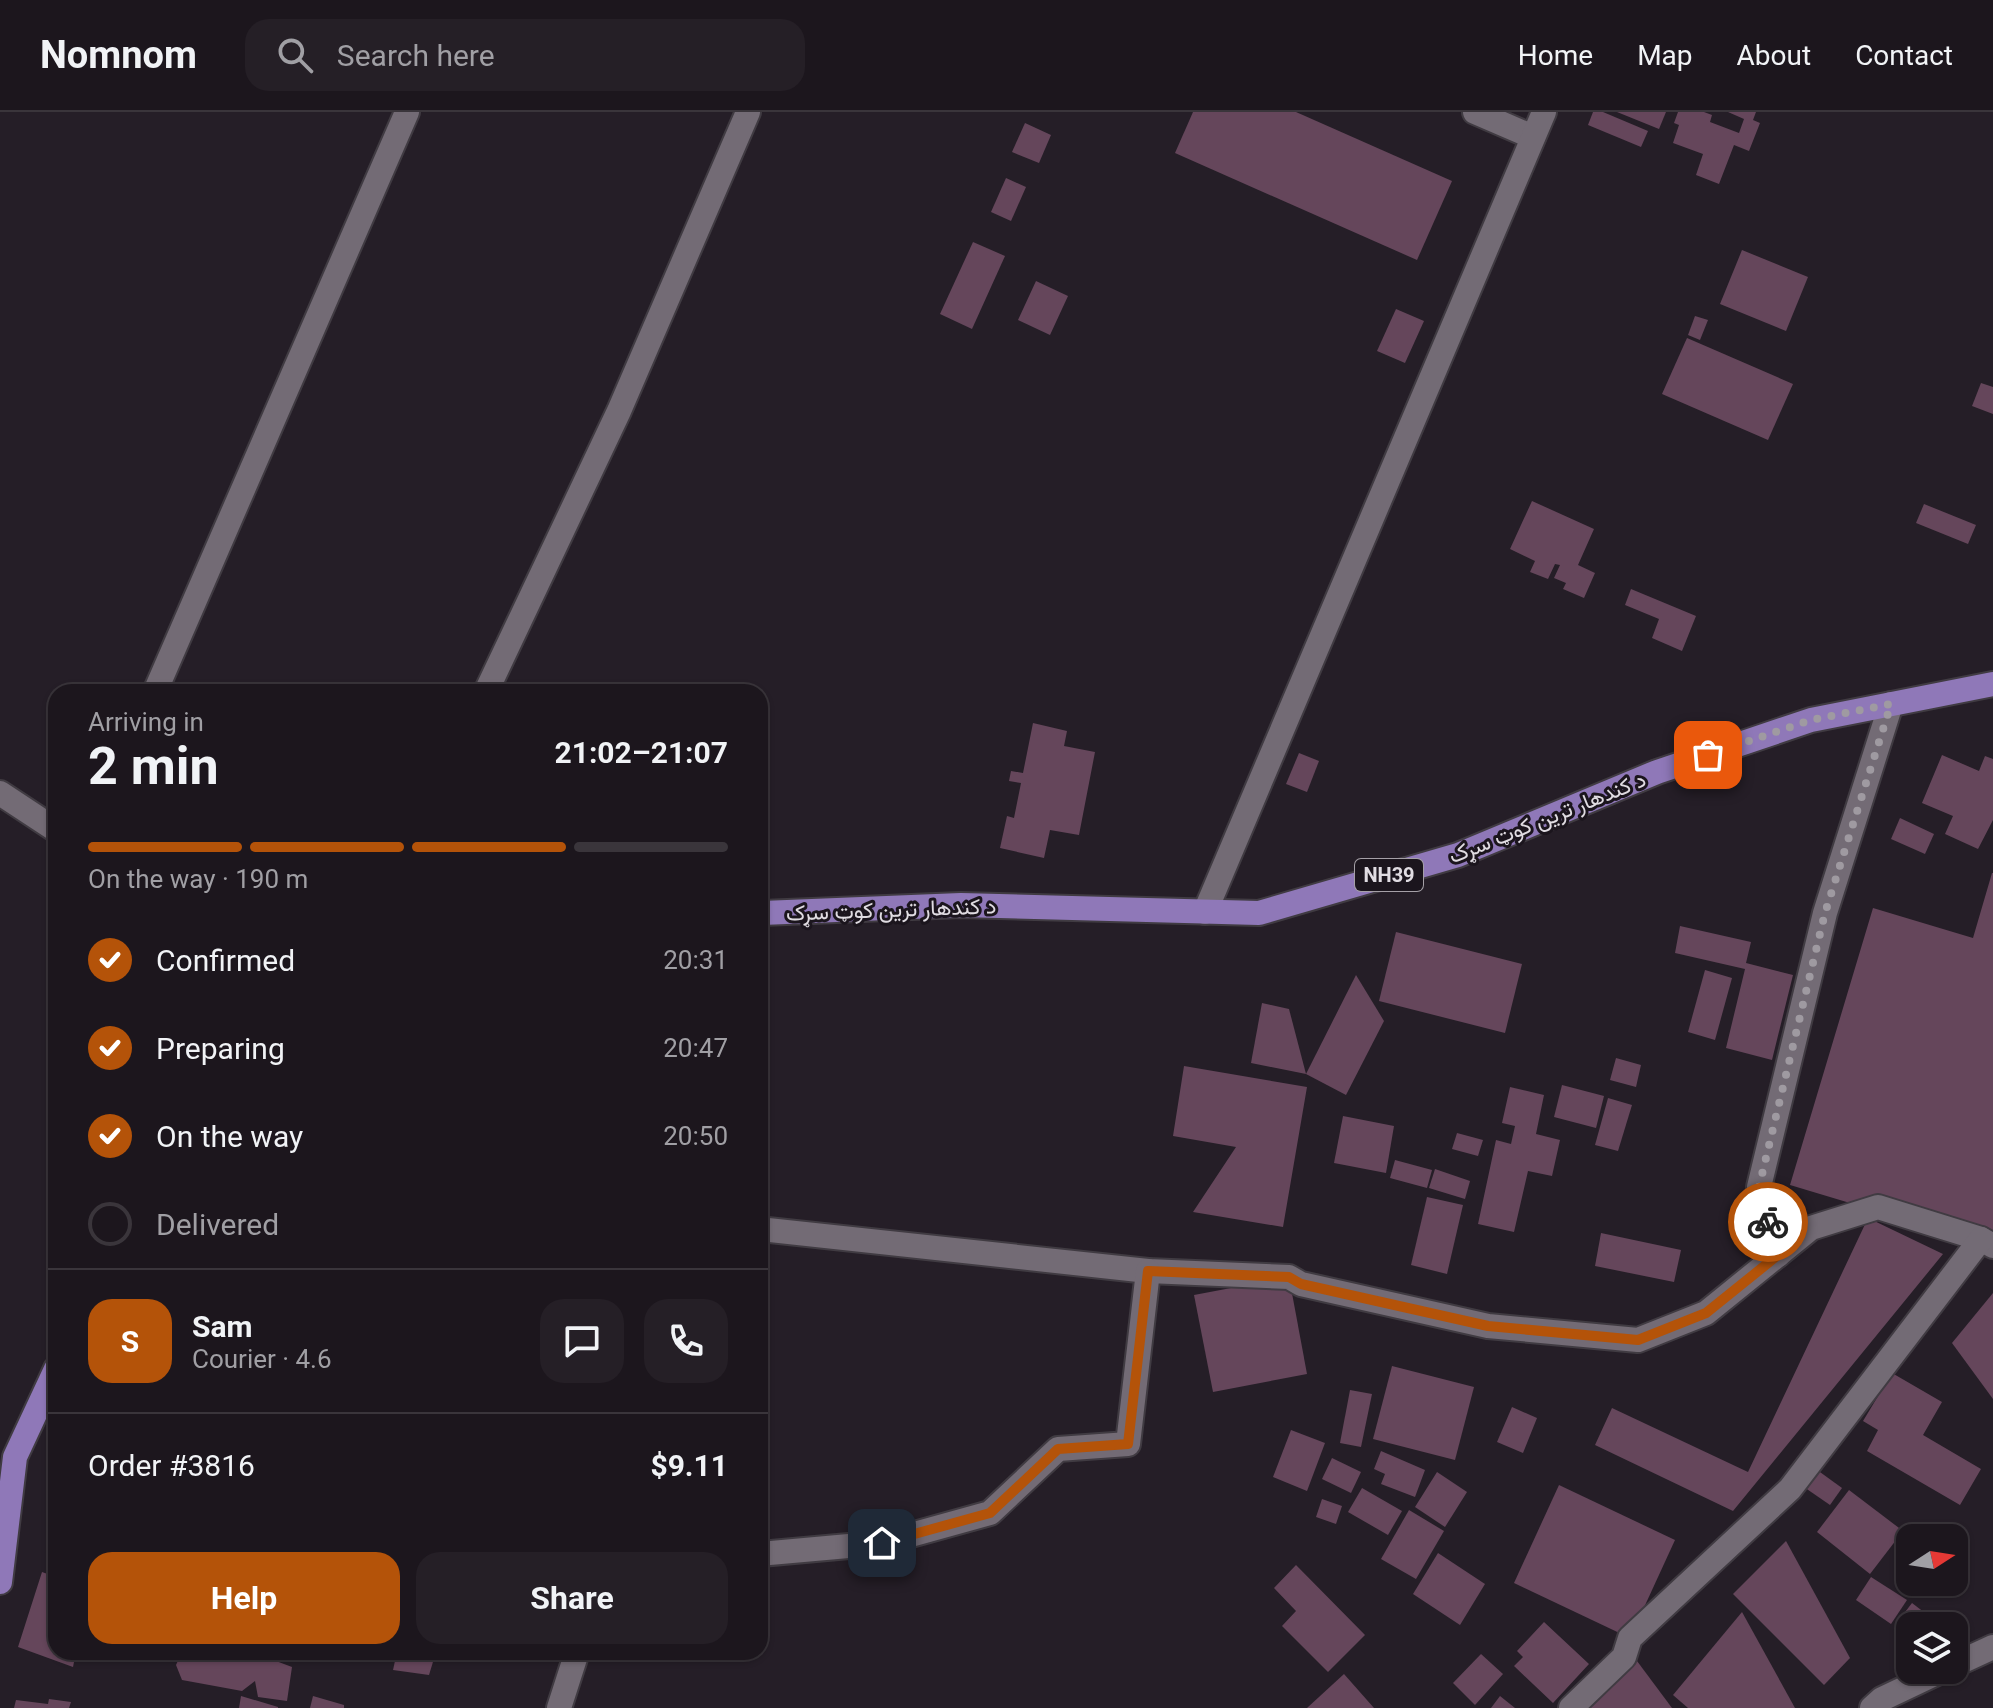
<!DOCTYPE html>
<meta charset="utf-8">
<style>
:root{--surface:#1c161d;--page:#251f26;--text:#f1f3f6;--muted:#a09fa4;--line:#3a353b;--accent:#b45309}
body{margin:0;font-family:Roboto,Vazirmatn,sans-serif;background:var(--page);color:var(--text);height:100vh;display:flex;flex-direction:column;font-size:30px;white-space:nowrap}
*{box-sizing:border-box;margin:0}
p{font-size:26px;color:var(--muted)}
.icon{flex:none;width:44px;height:44px;fill:none;stroke:currentColor;stroke-width:2;stroke-linecap:round;stroke-linejoin:round}
.map{position:relative;flex:1;overflow:hidden}
.sheet{position:absolute;left:48px;top:572px;width:720px;height:976px;display:flex;flex-direction:column;background:var(--surface);border-radius:24px;box-shadow:0 2px 6px #0004,0 0 0 2px var(--line)}
.sheet>*{flex:none}
.needle{width:52px;rotate:78deg}
.controls{position:absolute;left:1896px;top:1412px;display:grid;gap:16px}
.controls a{display:grid;place-items:center;width:72px;height:72px;border-radius:16px;background:var(--surface);box-shadow:0 2px 6px #0004,0 0 0 2px var(--line);font-size:40px}
.pin{position:absolute;display:grid;place-items:center;width:68px;height:68px;color:#fff;margin:-34px;border-radius:16px;box-shadow:0 4px 12px #0006}
.courier{position:absolute;display:grid;place-items:center;width:80px;height:80px;margin:-40px;border:6px solid #b45309;border-radius:50%;background:#fff;color:#222;box-shadow:0 2px 10px #0007}
.overview em{font-style:normal;font-weight:700}
.overview div{display:flex;flex-direction:column-reverse}
.overview{display:flex;align-items:center;justify-content:space-between;height:136px;padding:0 40px}
h1{font-size:52px;font-weight:700;line-height:60px}
.bar{display:grid;grid-template-columns:repeat(4,1fr);gap:12px 8px;align-content:center;height:96px;padding:0 40px}
.bar i{height:10px;border-radius:6px;background:var(--line)}
.bar .current{background:var(--accent)}
.bar p{grid-column:span 4}
.line{display:flex;align-items:center;gap:20px;padding:0 40px;border-top:2px solid var(--line)}
.line div{flex:1}
.round{display:grid;place-items:center;flex:none;width:84px;height:84px;border-radius:24px;background:var(--page)}
ol{padding:0 40px;list-style:none}
li{display:flex;align-items:center;gap:24px;height:88px}
li p{margin-inline-start:auto}
li .icon{padding:8px;border-radius:50%;background:var(--accent);color:#fff;stroke-width:4}
li:last-child{color:var(--muted)}
li i{width:44px;height:44px;border:4px solid var(--line);border-radius:50%}
.cta{display:flex;gap:16px;margin-top:auto;padding:16px 40px}
.cta a{flex:1;height:92px;border-radius:24px;background:var(--accent);color:#fff;font-size:32px;font-weight:700;line-height:92px;text-align:center}
.cta a+a{background:var(--page);color:var(--text)}
header{display:flex;align-items:center;gap:48px;box-sizing:border-box;height:112px;padding:0 40px;background:var(--surface);border-bottom:2px solid var(--line)}
header strong{font-size:38px}
nav{display:flex;gap:44px;margin-inline-start:auto;font-size:28px}
.search{width:560px;height:72px;background:var(--page);display:flex;align-items:center;gap:20px;box-sizing:border-box;padding:0 28px;border-radius:24px;color:var(--muted);font-size:30px}
.map>svg:first-child{display:block}
</style>
<header>
<strong>Nomnom</strong>
<div class="search"><svg class="icon" aria-label="search" viewBox="0 0 24 24"><circle cx="10" cy="10" r="6"/><path d="M15 15l6 6"/></svg>Search here</div>
<nav><a>Home</a><a>Map</a><a>About</a><a>Contact</a></nav>
</header>
<div class="map">
<svg width="1993" height="1596" viewBox="0 0 1993 1596">
<rect width="100%" height="100%" fill="#251e27"/>
<g fill="#65465b">
<path d="M1193,0H1296L1452,69L1417,148L1175,41Z"/>
<path d="M1593,0H1603L1648,19L1641,35L1588,13Z"/>
<path d="M1617,0H1666L1659,17Z"/>
<path d="M1678,0H1704L1712,3L1710,10L1739,21L1744,7L1728,0H1756L1753,8L1760,11L1749,39L1734,33L1719,72L1696,63L1703,42L1673,31L1679,13L1674,11Z"/>
<path d="M1025,11L1051,23L1039,51L1012,40Z"/>
<path d="M1006,66L1026,75L1011,109L991,100Z"/>
<path d="M973,130L1005,144L972,217L940,202Z"/>
<path d="M1742,138L1808,165L1786,219L1720,192Z"/>
<path d="M1036,169L1068,184L1050,223L1018,208Z"/>
<path d="M1396,197L1424,209L1405,251L1377,239Z"/>
<path d="M1695,204L1708,208L1700,228L1688,223Z"/>
<path d="M1687,226L1793,272L1768,328L1662,282Z"/>
<path d="M1981,271L1993,275V302L1972,294Z"/>
<path d="M1532,389L1594,417L1578,453L1595,461L1584,486L1563,477L1566,471L1554,466L1560,453L1555,452L1548,467L1530,460L1535,449L1510,437Z"/>
<path d="M1924,392L1976,413L1968,432L1916,411Z"/>
<path d="M1631,477L1696,504L1682,539L1652,526L1659,507L1625,493Z"/>
<path d="M1033,611L1067,619L1064,634L1095,640L1079,723L1050,718L1044,746L1000,736L1007,704L1014,706L1021,671L1009,669L1011,659L1023,661Z"/>
<path d="M1299,641L1319,649L1307,680L1286,672Z"/>
<path d="M1942,643L1979,659L1985,644L1993,647V708L1978,737L1945,722L1953,704L1922,691Z"/>
<path d="M1900,706L1934,722L1925,742L1891,727Z"/>
<path d="M1992,761H1993V1134L1790,1073L1873,796L1973,826Z"/>
<path d="M1680,814L1751,830L1746,851L1793,863L1772,948L1726,936L1745,857L1675,841Z"/>
<path d="M1396,820L1522,852L1505,921L1379,889Z"/>
<path d="M1705,858L1732,866L1715,928L1688,920Z"/>
<path d="M1356,863L1384,909L1346,983L1306,962Z"/>
<path d="M1262,891L1289,897L1306,962L1251,951Z"/>
<path d="M1616,946L1641,953L1636,975L1610,968Z"/>
<path d="M1184,954L1307,975L1283,1115L1193,1100L1236,1035L1173,1024Z"/>
<path d="M1562,973L1604,984L1596,1016L1554,1005Z"/>
<path d="M1510,975L1544,983L1536,1022L1560,1028L1552,1064L1528,1059L1514,1120L1478,1112L1496,1028L1511,1032L1515,1014L1502,1011Z"/>
<path d="M1608,986L1632,993L1618,1039L1595,1033Z"/>
<path d="M1343,1004L1394,1014L1386,1061L1334,1051Z"/>
<path d="M1457,1021L1483,1028L1478,1044L1452,1037Z"/>
<path d="M1395,1048L1432,1058L1427,1076L1390,1066Z"/>
<path d="M1435,1057L1470,1069L1465,1087L1429,1076Z"/>
<path d="M1427,1085L1463,1093L1447,1162L1411,1153Z"/>
<path d="M1868,1106L1943,1142L1733,1399L1595,1333L1612,1296L1748,1360Z"/>
<path d="M1601,1121L1681,1138L1674,1170L1595,1154Z"/>
<path d="M1289,1165L1307,1262L1213,1280L1194,1183Z"/>
<path d="M1993,1181V1287L1952,1231Z"/>
<path d="M1392,1254L1474,1275L1455,1348L1373,1327Z"/>
<path d="M1892,1261L1942,1290L1923,1323L1981,1357L1960,1393L1867,1339L1878,1318L1863,1309Z"/>
<path d="M1350,1278L1372,1282L1361,1335L1340,1331Z"/>
<path d="M1512,1295L1537,1306L1523,1341L1497,1330Z"/>
<path d="M1291,1318L1325,1331L1307,1379L1273,1365Z"/>
<path d="M1381,1339L1425,1358L1415,1385L1381,1372L1385,1362L1374,1357Z"/>
<path d="M1332,1346L1361,1360L1351,1381L1322,1367Z"/>
<path d="M1813,1355L1842,1376L1830,1393L1801,1373Z"/>
<path d="M1437,1360L1467,1380L1445,1415L1415,1395Z"/>
<path d="M56,1373V1400L47,1398Z"/>
<path d="M1559,1373L1675,1428L1630,1526L1514,1471Z"/>
<path d="M1362,1376L1402,1399L1388,1423L1348,1400Z"/>
<path d="M1849,1378L1903,1419L1870,1462L1817,1420Z"/>
<path d="M1322,1387L1342,1394L1336,1412L1316,1405Z"/>
<path d="M1409,1398L1444,1419L1416,1467L1381,1447Z"/>
<path d="M1786,1429L1850,1546L1824,1573L1733,1482Z"/>
<path d="M1438,1441L1485,1472L1460,1513L1413,1482Z"/>
<path d="M1296,1453L1365,1523L1328,1560L1282,1514L1296,1499L1274,1476Z"/>
<path d="M42,1460L56,1465V1540H76L73,1555L18,1535Z"/>
<path d="M1871,1465L1907,1488L1891,1512L1856,1488Z"/>
<path d="M1912,1491L1942,1514H1910V1517L1899,1508Z"/>
<path d="M1742,1500L1795,1596H1688L1673,1583Z"/>
<path d="M1544,1510L1589,1552L1553,1591L1514,1554L1523,1545L1517,1539Z"/>
<path d="M182,1540H289L268,1546L292,1555L287,1589L258,1585L255,1569L242,1579L182,1568L176,1553Z"/>
<path d="M397,1540H436L429,1563L393,1558Z"/>
<path d="M1481,1542L1503,1562L1475,1593L1453,1571Z"/>
<path d="M1637,1549L1672,1596H1573Z"/>
<path d="M1344,1562L1374,1596H1307Z"/>
<path d="M241,1584L278,1595V1596H239Z"/>
<path d="M313,1584L344,1593V1596H310Z"/>
<path d="M1500,1584L1515,1596H1491Z"/>
<path d="M49,1587L71,1590L69,1596H14L16,1588L48,1592Z"/>
</g>
<g fill="none" stroke-linecap="round" stroke-linejoin="round">
<g stroke="#403b42" stroke-width="28">
<g id="minor">
<path d="M1475,0L1533,25"/>
<path d="M155,580L407,0"/>
<path d="M486,580L619,299L748,0"/>
<path d="M0,681L56,718"/>
<path d="M1205,800L1544,0"/>
<path d="M760,1117L1148,1159L1289,1165L1301,1172L1488,1214L1638,1228L1706,1201L1811,1116L1878,1095L1981,1127L1993,1134"/>
<path d="M1778,1143L1759,1075L1825,801L1891,592"/>
<path d="M760,1442L882,1431L990,1401L1058,1337L1128,1332L1148,1159"/>
<path d="M1954,1553L1993,1535"/>
<path d="M559,1596L577,1540"/>
<path d="M1571,1596L1624,1545L1630,1526L1790,1377L1981,1127"/>
<path d="M1872,1596L1882,1587L1943,1558"/>
</g>
</g>
<g stroke="#403b42" stroke-width="28">
<g id="primary">
<path d="M760,801L961,793L1259,801L1458,743L1657,660L1811,608L1993,572"/>
<path d="M0,1470L15,1345L56,1257"/>
</g>
</g>
<use href="#minor" stroke="#736b75" stroke-width="24"/>
<use href="#primary" stroke="#8f78b8" stroke-width="24"/>
</g>
<g fill="none" stroke-linecap="round" stroke-linejoin="round">
<path stroke="#9f9aa1" stroke-width="8" stroke-dasharray="0 14.4" d="M1708,643L1811,608L1891,592L1825,801L1759,1075L1768,1110"/>
<path stroke="#b45309" stroke-width="10" d="M882,1431L990,1401L1058,1337L1128,1332L1148,1159L1289,1165L1301,1172L1488,1214L1638,1228L1706,1201L1778,1143L1768,1110"/>
</g>
<g text-anchor="middle" stroke-width="6" stroke-linejoin="round" paint-order="stroke">
<rect fill="#1b151d" stroke="#a5a0a7" stroke-width="2" x="1355" y="747" width="68" height="32" rx="6"/>
<g font-size="20" font-weight="bold" fill="#e0dce2">
<text x="1389" y="770">NH39</text>
</g>
<g font-size="22" fill="#e0dce2" stroke="#1b151d">
<text transform="translate(1547 705) rotate(-22)" y="8">د کندهار ترين کوټ سړک</text>
<text transform="translate(891 797) rotate(-2)" y="8">د کندهار ترين کوټ سړک</text>
</g>
</g>
</svg>
<div class="controls">
<a><svg class="needle" viewBox="-14 -14 28 28"><path d="M0-13l5 13h-10z" fill="#e53935"/><path d="M0 13l5-13h-10z" fill="#a09fa4"/></svg></a>
<a><svg class="icon" aria-label="layers" viewBox="0 0 24 24"><path d="M12 4l9 5-9 5-9-5zM3 14l9 5 9-5"/></svg></a>
</div>
<div class="pin" style="left:1708px;top:643px;background:#ea580c"><svg class="icon" aria-label="bag" viewBox="0 0 24 24"><path d="M5 8h14l-1 12H6zM9 8a3 3 0 0 1 6 0"/></svg></div>
<div class="pin" style="left:882px;top:1431px;background:#1f2937"><svg class="icon" aria-label="home" viewBox="0 0 24 24"><path d="M3 11l9-7 9 7M6 9v11h12V9"/></svg></div>
<div class="courier" style="left:1768px;top:1110px"><svg class="icon" aria-label="bike" viewBox="0 0 24 24"><circle cx="6" cy="16" r="4"/><circle cx="18" cy="16" r="4"/><path d="M6 16l4-8h5l3 8M10 8l3 8H6M13 5h3"/></svg></div>
<section class="sheet">
<div class="overview"><div><h1>2 min</h1><p>Arriving in</p></div><em>21:02–21:07</em></div>
<div class="bar"><i class="current"></i><i class="current"></i><i class="current"></i><i></i><p>On the way · 190 m</p></div>
<ol>
<li><svg class="icon" aria-label="check" viewBox="0 0 24 24"><path d="M5 12l5 5 9-10"/></svg>Confirmed<p>20:31</p></li>
<li><svg class="icon" aria-label="check" viewBox="0 0 24 24"><path d="M5 12l5 5 9-10"/></svg>Preparing<p>20:47</p></li>
<li><svg class="icon" aria-label="check" viewBox="0 0 24 24"><path d="M5 12l5 5 9-10"/></svg>On the way<p>20:50</p></li>
<li><i></i>Delivered</li>
</ol>
<div class="line" style="height:144px"><b class="round" style="background:var(--accent);color:#fff">S</b><div><b>Sam</b><p>Courier · 4.6</p></div><a class="round"><svg class="icon" aria-label="chat" viewBox="0 0 24 24"><path d="M4 5h16v11H9l-5 4z"/></svg></a><a class="round"><svg class="icon" aria-label="phone" viewBox="0 0 24 24"><path d="M5 4h4l2 5-3 2q2 4 5 5l2-3 5 2v4C11 20 4 13 5 4z"/></svg></a></div>
<div class="line" style="height:104px"><div>Order #3816</div><b>$9.11</b></div>
<div class="cta"><a>Help</a><a>Share</a></div>
</section>
</div>
